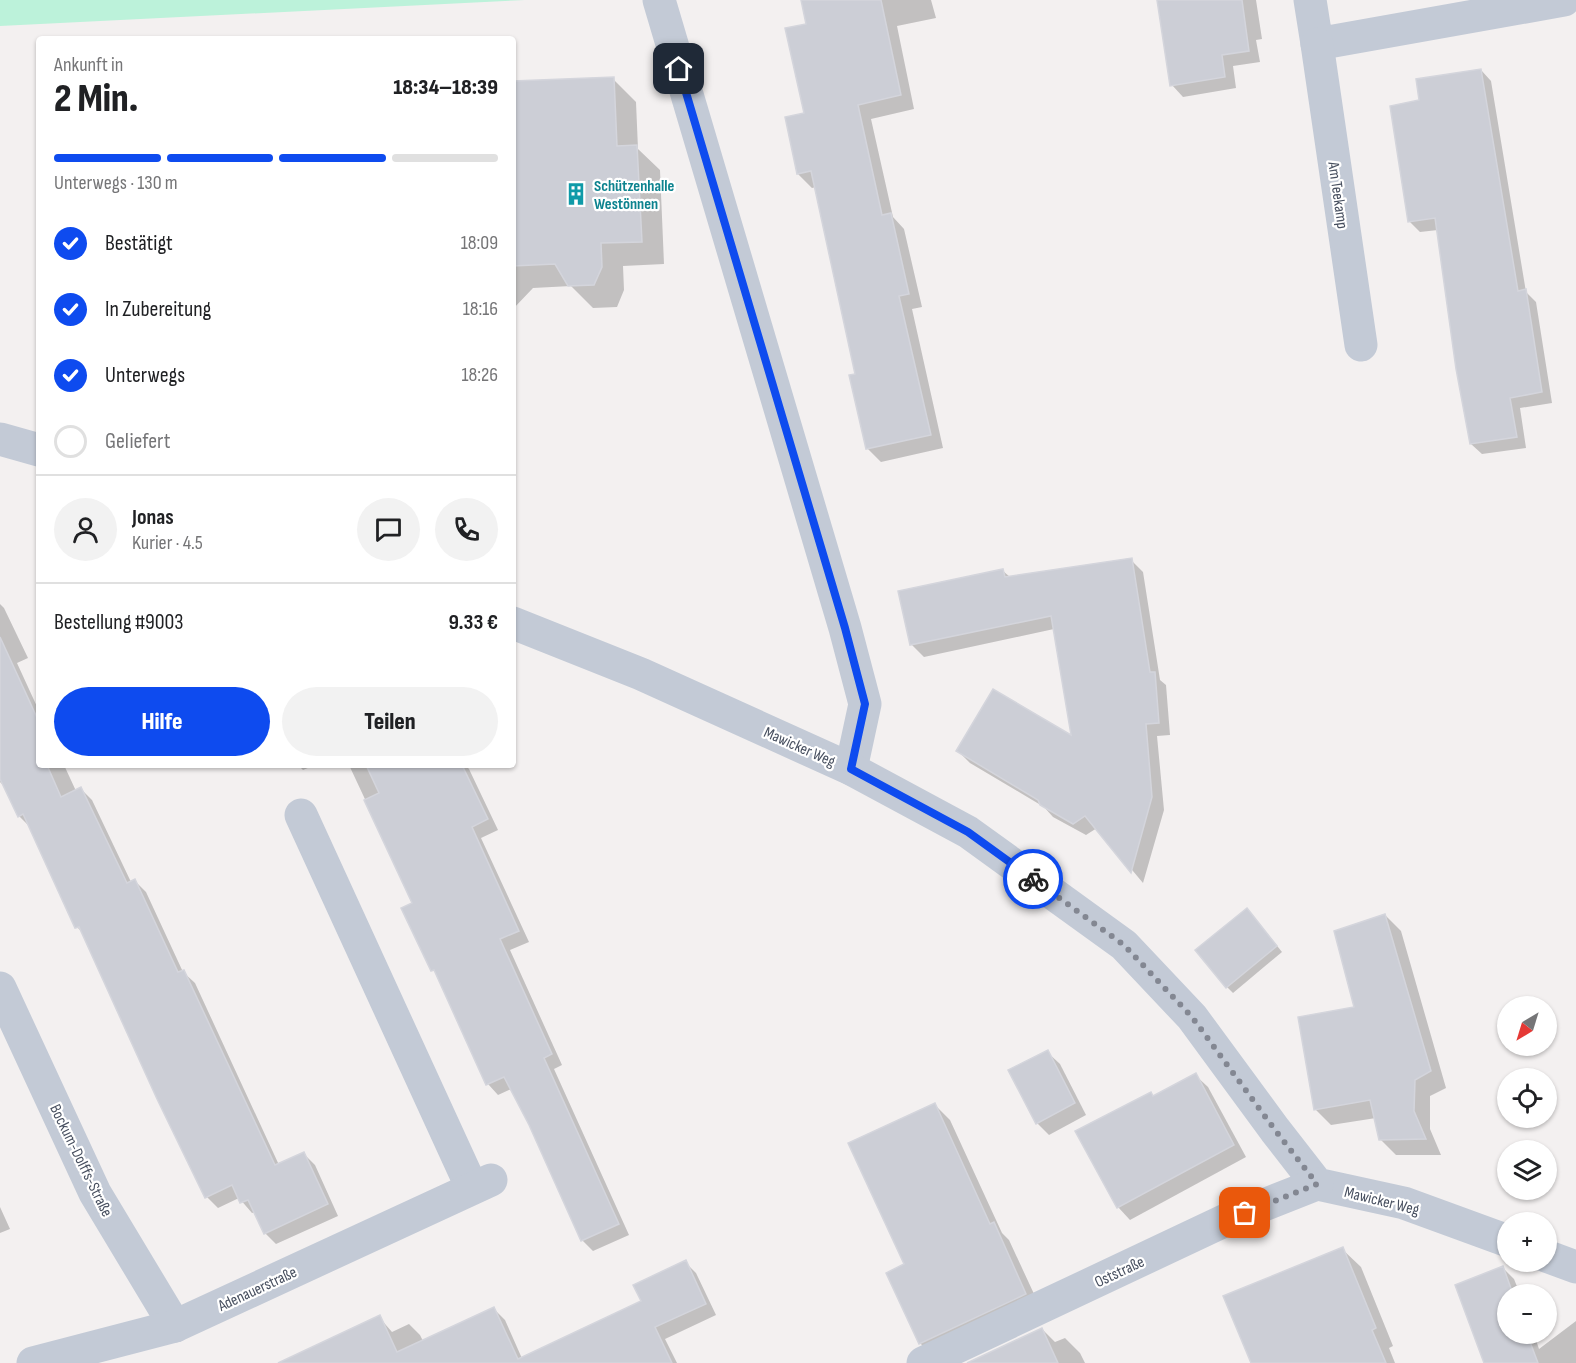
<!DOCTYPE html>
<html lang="de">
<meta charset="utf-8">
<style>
:root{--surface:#fff;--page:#f2f2f2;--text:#202124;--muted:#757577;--line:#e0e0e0;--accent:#0e4bef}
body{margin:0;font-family:"Sofia Sans Condensed",sans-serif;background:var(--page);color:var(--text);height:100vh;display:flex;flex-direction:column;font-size:22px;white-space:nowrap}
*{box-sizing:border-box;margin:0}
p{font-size:20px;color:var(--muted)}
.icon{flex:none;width:33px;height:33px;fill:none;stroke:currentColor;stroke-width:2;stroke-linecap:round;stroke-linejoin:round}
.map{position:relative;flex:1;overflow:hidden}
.drawer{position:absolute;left:36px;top:36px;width:480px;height:732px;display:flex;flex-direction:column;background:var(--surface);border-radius:6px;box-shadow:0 2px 4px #0004}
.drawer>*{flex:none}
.needle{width:39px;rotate:218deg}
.buttons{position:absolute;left:1497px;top:996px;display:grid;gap:12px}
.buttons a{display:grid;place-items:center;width:60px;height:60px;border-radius:50%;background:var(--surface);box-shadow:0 2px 4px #0004;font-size:30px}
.pin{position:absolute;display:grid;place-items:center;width:51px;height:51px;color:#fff;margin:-26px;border-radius:12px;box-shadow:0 3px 9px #0006}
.courier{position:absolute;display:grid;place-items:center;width:60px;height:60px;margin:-30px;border:4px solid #0e4bef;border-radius:50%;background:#fff;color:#222;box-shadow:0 2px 8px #0007}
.summary em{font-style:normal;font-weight:800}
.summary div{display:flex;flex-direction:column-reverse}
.summary{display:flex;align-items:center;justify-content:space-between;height:102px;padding:0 18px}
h1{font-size:39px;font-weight:800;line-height:45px}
.bar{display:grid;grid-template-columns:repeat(4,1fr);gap:9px 6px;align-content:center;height:72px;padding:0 18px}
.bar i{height:8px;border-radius:4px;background:var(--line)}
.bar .active{background:var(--accent)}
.bar p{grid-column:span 4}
.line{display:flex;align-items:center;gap:15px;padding:0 18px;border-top:2px solid var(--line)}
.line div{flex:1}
.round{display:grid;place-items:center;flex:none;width:63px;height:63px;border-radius:32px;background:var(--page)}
ol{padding:0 18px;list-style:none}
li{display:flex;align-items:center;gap:18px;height:66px}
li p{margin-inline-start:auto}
li .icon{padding:6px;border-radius:50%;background:var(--accent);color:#fff;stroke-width:4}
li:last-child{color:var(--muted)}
li i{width:33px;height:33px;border:3px solid var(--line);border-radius:50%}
.primary-button{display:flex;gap:12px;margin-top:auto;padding:12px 18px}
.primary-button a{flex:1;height:69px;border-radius:36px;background:var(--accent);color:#fff;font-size:24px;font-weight:800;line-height:69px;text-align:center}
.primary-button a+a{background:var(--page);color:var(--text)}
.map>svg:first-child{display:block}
</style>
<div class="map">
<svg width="1576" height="1363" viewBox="0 0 1576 1363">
<rect width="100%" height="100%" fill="#f3f0f0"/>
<path fill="#bcf2da" d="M0,0H525L0,26Z"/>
<g fill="#0003">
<path d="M802,0H931L936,18L897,26L914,109L871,119L893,217L904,229L922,307L912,309L943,448L881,462L867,448L856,375L816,187L812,188L798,174L787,118L806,114L807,25Z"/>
<path d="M1158,0H1256L1262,39L1256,40L1260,62L1233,66L1236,88L1183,97L1172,85Z"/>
<path d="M1481,70L1491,81L1526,292L1536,302L1552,403L1520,408L1526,448L1482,454L1471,444L1438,230L1420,232L1410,222L1421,102Z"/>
<path d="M613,79L636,102L638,149L660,170L664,264L623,266L624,290L617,307L593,308L571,286L533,288L513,309V83Z"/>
<path d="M1131,560L1143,572L1160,680L1166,685L1170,735L1157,736L1164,810L1143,883L1097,828L1086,835L1053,817L1044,807L970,763L958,751L1073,738L1054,629L924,657L912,645L1003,571L1010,577Z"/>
<path d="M0,604L4,608L28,658L17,663L39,711V765H64L76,791L81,789L92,800L131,882L135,881L146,892L183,972L195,983L279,1165L304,1154L315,1165L338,1216L276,1244L265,1233L255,1212L252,1213L239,1198L218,1208L207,1197L84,934L77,927L30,827L19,816L4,786L0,782Z"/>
<path d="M298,765H315L303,770Z"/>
<path d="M349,765H465L469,769L498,830L481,838L529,942L510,950L562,1065L554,1069L629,1235L593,1251L582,1240L530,1125L511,1089L498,1095L488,1084L439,976L433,970L414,904Z"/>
<path d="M1385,915L1401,931L1446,1088L1430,1096V1129L1441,1155H1396L1380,1139L1376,1118L1331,1125L1315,1109L1356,1008Z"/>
<path d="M1253,916L1282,952L1233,993L1227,987Z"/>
<path d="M1047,1052L1060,1064L1086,1115L1049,1135L1037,1123Z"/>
<path d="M1195,1075L1208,1087L1246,1157L1130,1220L1118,1207L1154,1097Z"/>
<path d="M935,1105L950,1120L1002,1233L1009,1240L1041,1309L935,1359L920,1343L906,1264Z"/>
<path d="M0,1207L10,1229L0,1233Z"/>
<path d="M1342,1249L1361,1267L1393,1346L1389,1348L1395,1363H1252Z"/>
<path d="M685,1262L696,1273L716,1315L665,1339L677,1363H570L643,1302Z"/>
<path d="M1502,1267L1514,1279L1520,1294H1508V1334H1534L1539,1349L1576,1321V1363H1492Z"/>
<path d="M494,1309L505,1320L524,1363H351L379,1317L392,1332L409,1324L420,1335L423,1341Z"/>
<path d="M1042,1329L1055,1342L1065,1338L1080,1353L1085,1363H1001Z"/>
</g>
<g fill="#ccced6" stroke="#d4d5dc" stroke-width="1.5">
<path d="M801,0H881L901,95L858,105L882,215L891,213L909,294L899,296L931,435L866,449L849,375L855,374L811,171L797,174L785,117L804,113L785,28L806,24Z"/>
<path d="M1157,0H1242L1249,51L1222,55L1225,77L1170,86Z"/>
<path d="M1481,69L1518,291L1526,289L1542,392L1510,398L1517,437L1470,444L1456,369L1435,218L1408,222L1390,106L1419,100L1416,79Z"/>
<path d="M614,77L617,146L637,145L642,242L601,243L602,267L594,285L568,286L555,264L513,266V81Z"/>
<path d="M1132,558L1150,672H1155L1159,723L1146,724L1152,797L1131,873L1085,816L1073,824L1040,805L1038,800L956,751L993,689L1071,735L1051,616L910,645L898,591L1003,569L1005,577Z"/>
<path d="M0,637L39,722V765H47L61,797L81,787L127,883L135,879L178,972L184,970L275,1165L304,1152L328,1204L264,1234L248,1200L240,1203L232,1185L205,1198L157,1099L79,927L75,928L23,814L18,817L0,779Z"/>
<path d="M366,765H462L488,819L472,827L519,931L500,939L552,1054L544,1058L619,1224L581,1241L529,1125L504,1077L486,1085L434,970L431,971L401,908L412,903L364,800L379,793Z"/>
<path d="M1247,908L1277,946L1226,988L1195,950Z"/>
<path d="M1385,914L1431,1071L1415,1080L1414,1111L1426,1139L1379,1140L1370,1100L1314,1110L1298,1017L1354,1007L1334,931Z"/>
<path d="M1048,1050L1075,1103L1036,1124L1008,1070Z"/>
<path d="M1196,1073L1234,1145L1117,1208L1075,1131L1151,1092L1153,1096Z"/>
<path d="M935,1103L990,1224L994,1222L1026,1294L919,1344L886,1273L904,1264L848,1143Z"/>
<path d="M1343,1247L1376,1328L1372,1330L1386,1363H1251L1223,1296Z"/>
<path d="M686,1260L706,1304L655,1327L672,1363H278L380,1315L397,1352L494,1307L518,1359L641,1301L633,1285Z"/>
<path d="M1503,1266L1513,1294H1508V1334H1527L1538,1363H1484L1455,1285Z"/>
<path d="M1042,1328L1058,1363H967Z"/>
</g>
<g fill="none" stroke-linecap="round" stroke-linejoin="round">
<g stroke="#c3cad6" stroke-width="33">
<path d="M659,0L845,628L865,704L851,769"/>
<path d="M1310,0L1317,44L1564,0"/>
<path d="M1317,44L1361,345"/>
<path d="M0,439L39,450"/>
<path d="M513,623L641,674L851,769L968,832L1124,945L1192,1017L1275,1130L1317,1184L1404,1203L1508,1241"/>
<path d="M301,815L472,1188"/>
<path d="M0,988L95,1193L175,1326"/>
<path d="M1546,1256L1576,1267"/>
<path d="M33,1363L175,1326L491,1180"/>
<path d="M923,1363L1226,1220L1317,1184"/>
</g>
</g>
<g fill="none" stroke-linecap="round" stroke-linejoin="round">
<path stroke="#838792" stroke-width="6" stroke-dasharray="0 10.8" d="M1033,879L1124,945L1192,1017L1275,1130L1317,1184L1245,1213"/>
<path stroke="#0e4bef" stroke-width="8" d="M679,69L845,628L865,704L851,769L968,832L1033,879"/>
</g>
<defs>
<g id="building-bare" transform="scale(1.8)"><path d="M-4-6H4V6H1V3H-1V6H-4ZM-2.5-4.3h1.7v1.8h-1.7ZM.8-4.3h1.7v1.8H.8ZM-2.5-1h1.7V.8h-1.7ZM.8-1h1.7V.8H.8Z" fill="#0f9aa8" stroke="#fff" stroke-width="2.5" paint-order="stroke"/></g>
</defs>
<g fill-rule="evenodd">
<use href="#building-bare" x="576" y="194"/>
</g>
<g text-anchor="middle" stroke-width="4.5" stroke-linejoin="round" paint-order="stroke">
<g font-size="16" font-weight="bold" fill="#0d838f" stroke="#fff" text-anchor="start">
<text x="594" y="191">Schützenhalle<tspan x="594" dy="18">Westönnen</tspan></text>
</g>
<g font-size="16" fill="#474f5f" stroke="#fff">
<text transform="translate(1339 195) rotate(82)" y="6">Am Teekamp</text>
<text transform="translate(800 746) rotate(24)" y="6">Mawicker Weg</text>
<text transform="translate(82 1160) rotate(64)" y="6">Bockum-Dolffs-Straße</text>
<text transform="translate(1382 1200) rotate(14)" y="6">Mawicker Weg</text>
<text transform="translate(1119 1271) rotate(-25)" y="6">Oststraße</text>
<text transform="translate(257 1288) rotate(-25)" y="6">Adenauerstraße</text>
</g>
</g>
</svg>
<div class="buttons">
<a><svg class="needle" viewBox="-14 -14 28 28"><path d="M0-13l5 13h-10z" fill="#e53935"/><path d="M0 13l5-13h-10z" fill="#757577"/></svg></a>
<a><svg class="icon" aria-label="locate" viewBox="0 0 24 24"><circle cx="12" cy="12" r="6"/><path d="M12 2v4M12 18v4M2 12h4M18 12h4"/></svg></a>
<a><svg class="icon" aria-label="layers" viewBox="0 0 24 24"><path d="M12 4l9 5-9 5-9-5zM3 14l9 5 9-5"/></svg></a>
<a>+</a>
<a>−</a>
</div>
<div class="pin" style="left:1245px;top:1213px;background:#ea580c"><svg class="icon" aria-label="bag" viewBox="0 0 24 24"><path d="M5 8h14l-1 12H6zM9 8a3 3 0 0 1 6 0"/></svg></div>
<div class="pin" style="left:679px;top:69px;background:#1f2937"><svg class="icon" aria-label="home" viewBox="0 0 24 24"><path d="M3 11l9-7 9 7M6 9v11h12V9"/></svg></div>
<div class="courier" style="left:1033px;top:879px"><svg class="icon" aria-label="bike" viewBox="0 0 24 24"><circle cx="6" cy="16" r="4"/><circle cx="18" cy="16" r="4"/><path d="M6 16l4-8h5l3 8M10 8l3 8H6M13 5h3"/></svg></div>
<section class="drawer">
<div class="summary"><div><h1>2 Min.</h1><p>Ankunft in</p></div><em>18:34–18:39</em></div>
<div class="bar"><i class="active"></i><i class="active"></i><i class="active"></i><i></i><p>Unterwegs · 130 m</p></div>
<ol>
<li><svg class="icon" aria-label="check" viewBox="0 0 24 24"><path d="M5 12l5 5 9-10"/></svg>Bestätigt<p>18:09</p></li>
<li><svg class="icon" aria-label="check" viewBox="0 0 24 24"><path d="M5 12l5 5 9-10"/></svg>In Zubereitung<p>18:16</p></li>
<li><svg class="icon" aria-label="check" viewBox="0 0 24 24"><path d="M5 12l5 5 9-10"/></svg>Unterwegs<p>18:26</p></li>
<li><i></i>Geliefert</li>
</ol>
<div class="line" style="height:108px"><a class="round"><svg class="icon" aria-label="person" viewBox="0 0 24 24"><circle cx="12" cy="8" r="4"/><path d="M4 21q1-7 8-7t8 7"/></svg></a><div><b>Jonas</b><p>Kurier · 4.5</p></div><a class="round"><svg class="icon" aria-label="chat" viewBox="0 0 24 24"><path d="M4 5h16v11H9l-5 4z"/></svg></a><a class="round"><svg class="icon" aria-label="phone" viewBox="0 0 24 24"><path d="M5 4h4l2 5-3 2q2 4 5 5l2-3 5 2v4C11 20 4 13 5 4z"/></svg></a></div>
<div class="line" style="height:78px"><div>Bestellung #9003</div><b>9.33 €</b></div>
<div class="primary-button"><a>Hilfe</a><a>Teilen</a></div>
</section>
</div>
